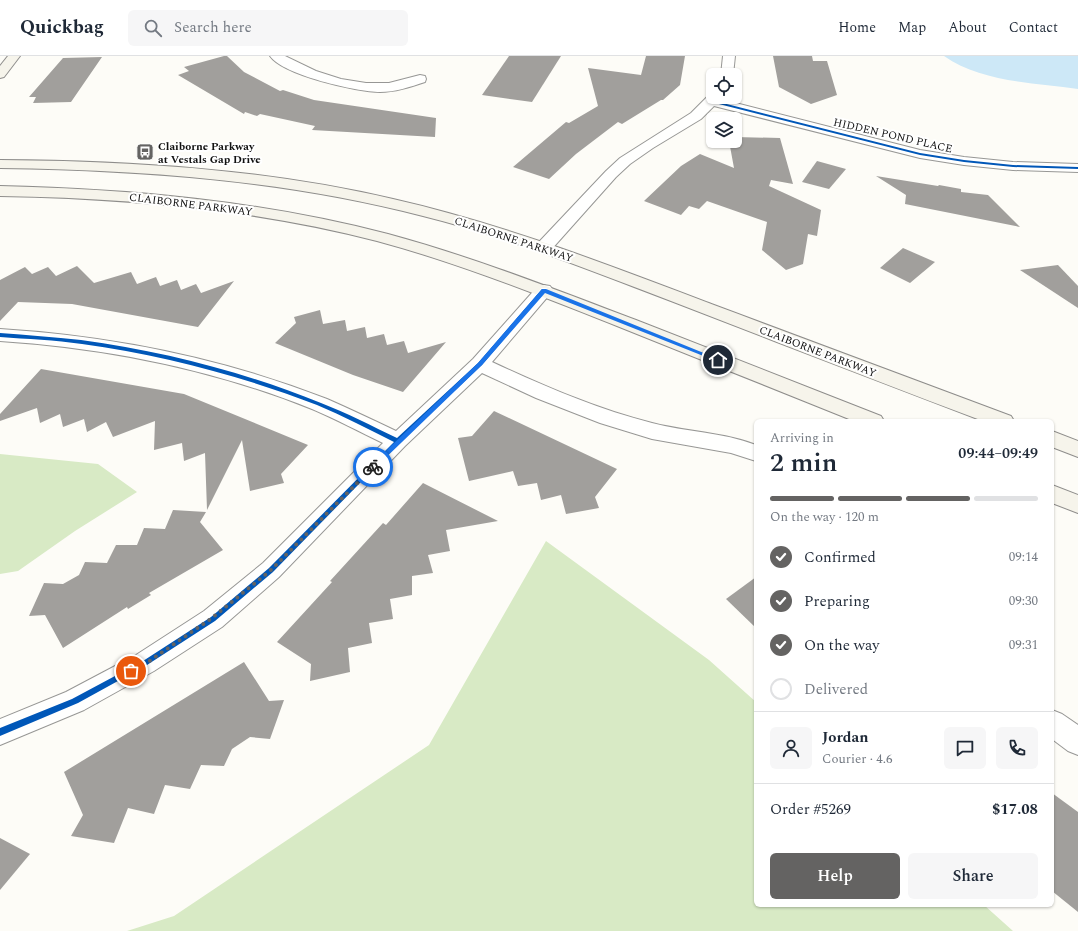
<!DOCTYPE html>
<meta charset="utf-8">
<style>
:root{--surface:#fff;--page:#f6f6f7;--text:#1f2937;--muted:#747a83;--line:#e0e1e3;--accent:#646362}
body{margin:0;font-family:Spectral,serif;background:var(--page);color:var(--text);height:100vh;display:flex;flex-direction:column;font-size:15px;white-space:nowrap}
*{box-sizing:border-box;margin:0}
p{font-size:13px;color:var(--muted)}
.icon{flex:none;width:22px;height:22px;fill:none;stroke:currentColor;stroke-width:2;stroke-linecap:round;stroke-linejoin:round}
.map{position:relative;flex:1;overflow:hidden}
.side{position:absolute;left:754px;top:363px;width:300px;height:488px;display:flex;flex-direction:column;background:var(--surface);border-radius:6px;box-shadow:0 1px 3px #0004}
.side>*{flex:none}
.fabs{position:absolute;left:706px;top:12px;display:grid;gap:8px}
.fabs a{display:grid;place-items:center;width:36px;height:36px;border-radius:6px;background:var(--surface);box-shadow:0 1px 3px #0004;font-size:20px}
.pin{position:absolute;display:grid;place-items:center;width:34px;height:34px;color:#fff;margin:-17px;border:2px solid #fff;border-radius:50%;box-shadow:0 1px 4px #0007}
.courier{position:absolute;display:grid;place-items:center;width:40px;height:40px;margin:-20px;border:3px solid #1a73e8;border-radius:50%;background:#fff;color:#222;box-shadow:0 1px 5px #0007}
.headline em{font-style:normal;font-weight:600}
.headline div{display:flex;flex-direction:column-reverse}
.headline{display:flex;align-items:center;justify-content:space-between;height:68px;padding:0 16px}
h1{font-size:26px;font-weight:600;line-height:30px}
.bar{display:grid;grid-template-columns:repeat(4,1fr);gap:6px 4px;align-content:center;height:48px;padding:0 16px}
.bar i{height:5px;border-radius:3px;background:var(--line)}
.bar .on{background:var(--accent)}
.bar p{grid-column:span 4}
.line{display:flex;align-items:center;gap:10px;padding:0 16px;border-top:1px solid var(--line)}
.line div{flex:1}
.round{display:grid;place-items:center;flex:none;width:42px;height:42px;border-radius:6px;background:var(--page)}
ol{padding:0 16px;list-style:none}
li{display:flex;align-items:center;gap:12px;height:44px}
li p{margin-inline-start:auto}
li .icon{padding:4px;border-radius:50%;background:var(--accent);color:#fff;stroke-width:4}
li:last-child{color:var(--muted)}
li i{width:22px;height:22px;border:2px solid var(--line);border-radius:50%}
.action{display:flex;gap:8px;margin-top:auto;padding:8px 16px}
.action a{flex:1;height:46px;border-radius:6px;background:var(--accent);color:#fff;font-size:16px;font-weight:600;line-height:46px;text-align:center}
.action a+a{background:var(--page);color:var(--text)}
header{display:flex;align-items:center;gap:24px;box-sizing:border-box;height:56px;padding:0 20px;background:var(--surface);border-bottom:1px solid var(--line)}
header strong{font-size:19px}
nav{display:flex;gap:22px;margin-inline-start:auto;font-size:14px}
.search{width:280px;height:36px;background:var(--page);display:flex;align-items:center;gap:10px;box-sizing:border-box;padding:0 14px;border-radius:6px;color:var(--muted);font-size:15px}
.map>svg:first-child{display:block}
</style>
<header>
<strong>Quickbag</strong>
<div class="search"><svg class="icon" aria-label="search" viewBox="0 0 24 24"><circle cx="10" cy="10" r="6"/><path d="M15 15l6 6"/></svg>Search here</div>
<nav><a>Home</a><a>Map</a><a>About</a><a>Contact</a></nav>
</header>
<div class="map">
<svg width="1078" height="875" viewBox="0 0 1078 875">
<rect width="100%" height="100%" fill="#fdfcf7"/>
<g fill="#d8eac5">
<path d="M0,398L98,408L137,436L75,475L18,515L0,518Z"/>
<path d="M546,485L709,604L756,646V849H984L1013,875H127L174,860L429,689Z"/>
</g>
<path fill="#cde8f7" d="M944,0H1078V33C1034,27 981,26 944,0Z"/>
<g fill="#a19f9c">
<path d="M224,0H227L244,16L280,35L283,34L314,44L436,62L435,81L312,74L315,70L260,58L257,60L245,56L244,58L178,19L189,15L184,11Z"/>
<path d="M509,0H561L532,46L482,39Z"/>
<path d="M646,0H685L680,29L663,44H661L622,68L618,66L576,98L549,123L513,111L566,66L569,67L598,50L588,12L641,19Z"/>
<path d="M773,0H812L813,5H827L837,39L811,48L779,31Z"/>
<path d="M102,1L71,46L33,47L36,41H29L63,2Z"/>
<path d="M735,81L780,82L793,128L771,124L769,130L821,154L817,180L808,178L803,208L786,214L762,194L767,166L707,145L699,153L689,150L681,159L644,145L681,110L700,98L734,112L729,85H735Z"/>
<path d="M817,105L846,113L829,133L802,126Z"/>
<path d="M876,120L938,130L939,129L961,133V136L988,139L1020,171L905,148L906,139Z"/>
<path d="M903,192L935,206L910,227L880,212Z"/>
<path d="M1058,209L1078,230V252L1020,214Z"/>
<path d="M77,210L94,227L131,216L137,228L156,221L160,230L177,224L181,234L196,228L201,237L234,225L198,271L72,248L18,246L0,265V224L25,211L32,218L48,211L56,220Z"/>
<path d="M320,254L323,268L345,264L347,275L365,271L367,282L384,278L387,289L404,285L408,297L446,286L403,336L353,319L275,287L296,267L294,261Z"/>
<path d="M41,313L184,338L308,389L281,418L284,427L250,435L242,384L207,454L205,397L184,405L182,387L154,394L155,365L113,381L106,366L87,376L84,363L63,371L60,358L40,367L37,352L0,365V358Z"/>
<path d="M494,355L617,413L595,441L599,452L566,458L561,439L541,444L537,427L518,430L513,415L469,425L458,382L472,380Z"/>
<path d="M423,427L498,465L446,474L450,495L428,499L433,517L412,520V539L390,543L393,563L369,567L372,587L348,592L350,616L310,625L311,608L277,586L332,526L330,525L383,467L386,469Z"/>
<path d="M173,454L206,456L200,466L223,494L149,537L151,539L128,553L127,551L63,592L45,559L29,560L44,527L63,528L79,519L85,506L107,507L116,489H137L144,472L165,473Z"/>
<path d="M756,521V572L726,543Z"/>
<path d="M244,606L269,645L284,644L270,683L250,681L232,693L224,710L201,709L190,733L165,729L154,758L128,752L114,787L71,780L83,759L64,716Z"/>
<path d="M1052,737L1078,756V856L1052,835Z"/>
<path d="M0,782L30,798L0,834Z"/>
</g>
<g fill="none" stroke-linecap="round" stroke-linejoin="round">
<g stroke="#979795" stroke-width="2">
<g id="street">
<path d="M270,0H285L316,15L341,23L366,27H389L420,19L425,20L426,23L425,26C410,31 395,36 380,36C357,36 283,19 270,0Z"/>
<path d="M723,0H735L733,19H721Z"/>
<path d="M710,38H713V41H722L720,43L920,94L964,101L1013,106L1078,108V116L1013,114L964,109L920,102L714,50L701,63L653,92L630,108L616,121L550,195L544,196L538,195L536,191L538,187L606,115L620,102L691,57Z"/>
<path d="M544,229L550,230L553,234L550,238L492,306C544,330 596,353 652,367C686,376 722,376 756,389V405L731,397L652,383L600,367L536,342L482,317L405,390L279,521L222,571L154,615L84,654L0,689V663L66,636L136,599L204,555L263,507L383,387C360,376 336,363 312,353C212,313 107,292 0,285V273C112,280 222,302 327,343C350,353 373,364 396,375L473,303L538,230Z"/>
<path d="M1052,654L1062,658L1078,669V699L1068,695L1052,683Z"/>
</g>
</g>
<g stroke="#8e8d8b" stroke-width="2">
<g id="secondary">
<path d="M8,0H20L4,21L0,22V10Z"/>
<path d="M0,104C132,105 265,113 393,143C503,168 609,209 714,249C813,286 912,323 1011,360L1014,365H983C879,326 775,285 671,245C589,214 508,181 423,160C285,124 142,114 0,112Z"/>
<path d="M0,130C131,133 261,145 388,178C473,201 554,233 636,264C718,296 800,328 881,360L884,365H854C775,333 696,302 617,270C538,239 459,207 377,185C254,153 127,142 0,140Z"/>
<path d="M1052,375L1078,385V401L1052,391Z"/>
<path d="M1052,429L1078,439V457L1052,447Z"/>
</g>
</g>
<use href="#street" fill="#fffffe" fill-rule="evenodd"/>
<use href="#secondary" fill="#f6f4eb" fill-rule="evenodd"/>
<g stroke="#fff" stroke-width="2">
<g id="cycleway">
<path d="M711,44L920,97L964,104L1013,109L1078,111V113L1013,111L964,106L920,99L711,46Z"/>
<path d="M542,233H546V234L482,309L400,386L273,516L215,565L147,609L78,647L0,680V672L72,643L143,605L211,561L269,512L394,386C368,373 343,360 317,349C242,320 162,299 82,288C55,284 27,283 0,281V277C27,279 54,281 81,284C163,295 244,316 321,347C347,357 372,370 397,382L478,307Z"/>
</g>
</g>
<use href="#cycleway" fill="#0057b8" fill-rule="evenodd"/>
</g>
<path fill="#1a73e8" d="M542,233H546L721,304L716,305L545,237L482,309L375,412H371V409L478,307Z"/>
<g fill="none" stroke-linecap="round" stroke-linejoin="round">
<path stroke="#646362" stroke-width="4" stroke-dasharray="0 7.2" d="M131,615L145,608L212,562L271,514L373,411"/>
</g>
<defs>
<g id="bus-square" transform="scale(0.9)"><rect x="-9" y="-9" width="18" height="18" rx="4" fill="#646362" stroke="#fff"/><path d="M-5-6H5V4H4V6H2V4H-2V6H-4V4H-5ZM-3.5-4V0h7V-4ZM-3.5 1.2v1.5H-2V1.2ZM2 1.2v1.5H3.5V1.2Z" fill="#fff"/></g>
</defs>
<g fill-rule="evenodd">
<use href="#bus-square" x="145" y="96"/>
</g>
<g text-anchor="middle" stroke-width="4" stroke-linejoin="round" paint-order="stroke">
<g font-size="11" fill="#111" stroke="#fff">
<text transform="translate(893 79) rotate(13)" y="4">HIDDEN POND PLACE</text>
<text transform="translate(191 148) rotate(7)" y="4">CLAIBORNE PARKWAY</text>
<text transform="translate(514 183) rotate(18)" y="4">CLAIBORNE PARKWAY</text>
<text transform="translate(818 295) rotate(21)" y="4">CLAIBORNE PARKWAY</text>
</g>
<g font-size="11" font-weight="bold" fill="#111" stroke="#fff" text-anchor="start">
<text x="158" y="94">Claiborne Parkway<tspan x="158" dy="13">at Vestals Gap Drive</tspan></text>
</g>
</g>
</svg>
<div class="fabs">
<a><svg class="icon" aria-label="locate" viewBox="0 0 24 24"><circle cx="12" cy="12" r="6"/><path d="M12 2v4M12 18v4M2 12h4M18 12h4"/></svg></a>
<a><svg class="icon" aria-label="layers" viewBox="0 0 24 24"><path d="M12 4l9 5-9 5-9-5zM3 14l9 5 9-5"/></svg></a>
</div>
<div class="pin" style="left:131px;top:615px;background:#ea580c"><svg class="icon" aria-label="bag" viewBox="0 0 24 24"><path d="M5 8h14l-1 12H6zM9 8a3 3 0 0 1 6 0"/></svg></div>
<div class="pin" style="left:718px;top:304px;background:#1f2937"><svg class="icon" aria-label="home" viewBox="0 0 24 24"><path d="M3 11l9-7 9 7M6 9v11h12V9"/></svg></div>
<div class="courier" style="left:373px;top:411px"><svg class="icon" aria-label="bike" viewBox="0 0 24 24"><circle cx="6" cy="16" r="4"/><circle cx="18" cy="16" r="4"/><path d="M6 16l4-8h5l3 8M10 8l3 8H6M13 5h3"/></svg></div>
<section class="side">
<div class="headline"><div><h1>2 min</h1><p>Arriving in</p></div><em>09:44–09:49</em></div>
<div class="bar"><i class="on"></i><i class="on"></i><i class="on"></i><i></i><p>On the way · 120 m</p></div>
<ol>
<li><svg class="icon" aria-label="check" viewBox="0 0 24 24"><path d="M5 12l5 5 9-10"/></svg>Confirmed<p>09:14</p></li>
<li><svg class="icon" aria-label="check" viewBox="0 0 24 24"><path d="M5 12l5 5 9-10"/></svg>Preparing<p>09:30</p></li>
<li><svg class="icon" aria-label="check" viewBox="0 0 24 24"><path d="M5 12l5 5 9-10"/></svg>On the way<p>09:31</p></li>
<li><i></i>Delivered</li>
</ol>
<div class="line" style="height:72px"><a class="round"><svg class="icon" aria-label="person" viewBox="0 0 24 24"><circle cx="12" cy="8" r="4"/><path d="M4 21q1-7 8-7t8 7"/></svg></a><div><b>Jordan</b><p>Courier · 4.6</p></div><a class="round"><svg class="icon" aria-label="chat" viewBox="0 0 24 24"><path d="M4 5h16v11H9l-5 4z"/></svg></a><a class="round"><svg class="icon" aria-label="phone" viewBox="0 0 24 24"><path d="M5 4h4l2 5-3 2q2 4 5 5l2-3 5 2v4C11 20 4 13 5 4z"/></svg></a></div>
<div class="line" style="height:52px"><div>Order #5269</div><b>$17.08</b></div>
<div class="action"><a>Help</a><a>Share</a></div>
</section>
</div>
